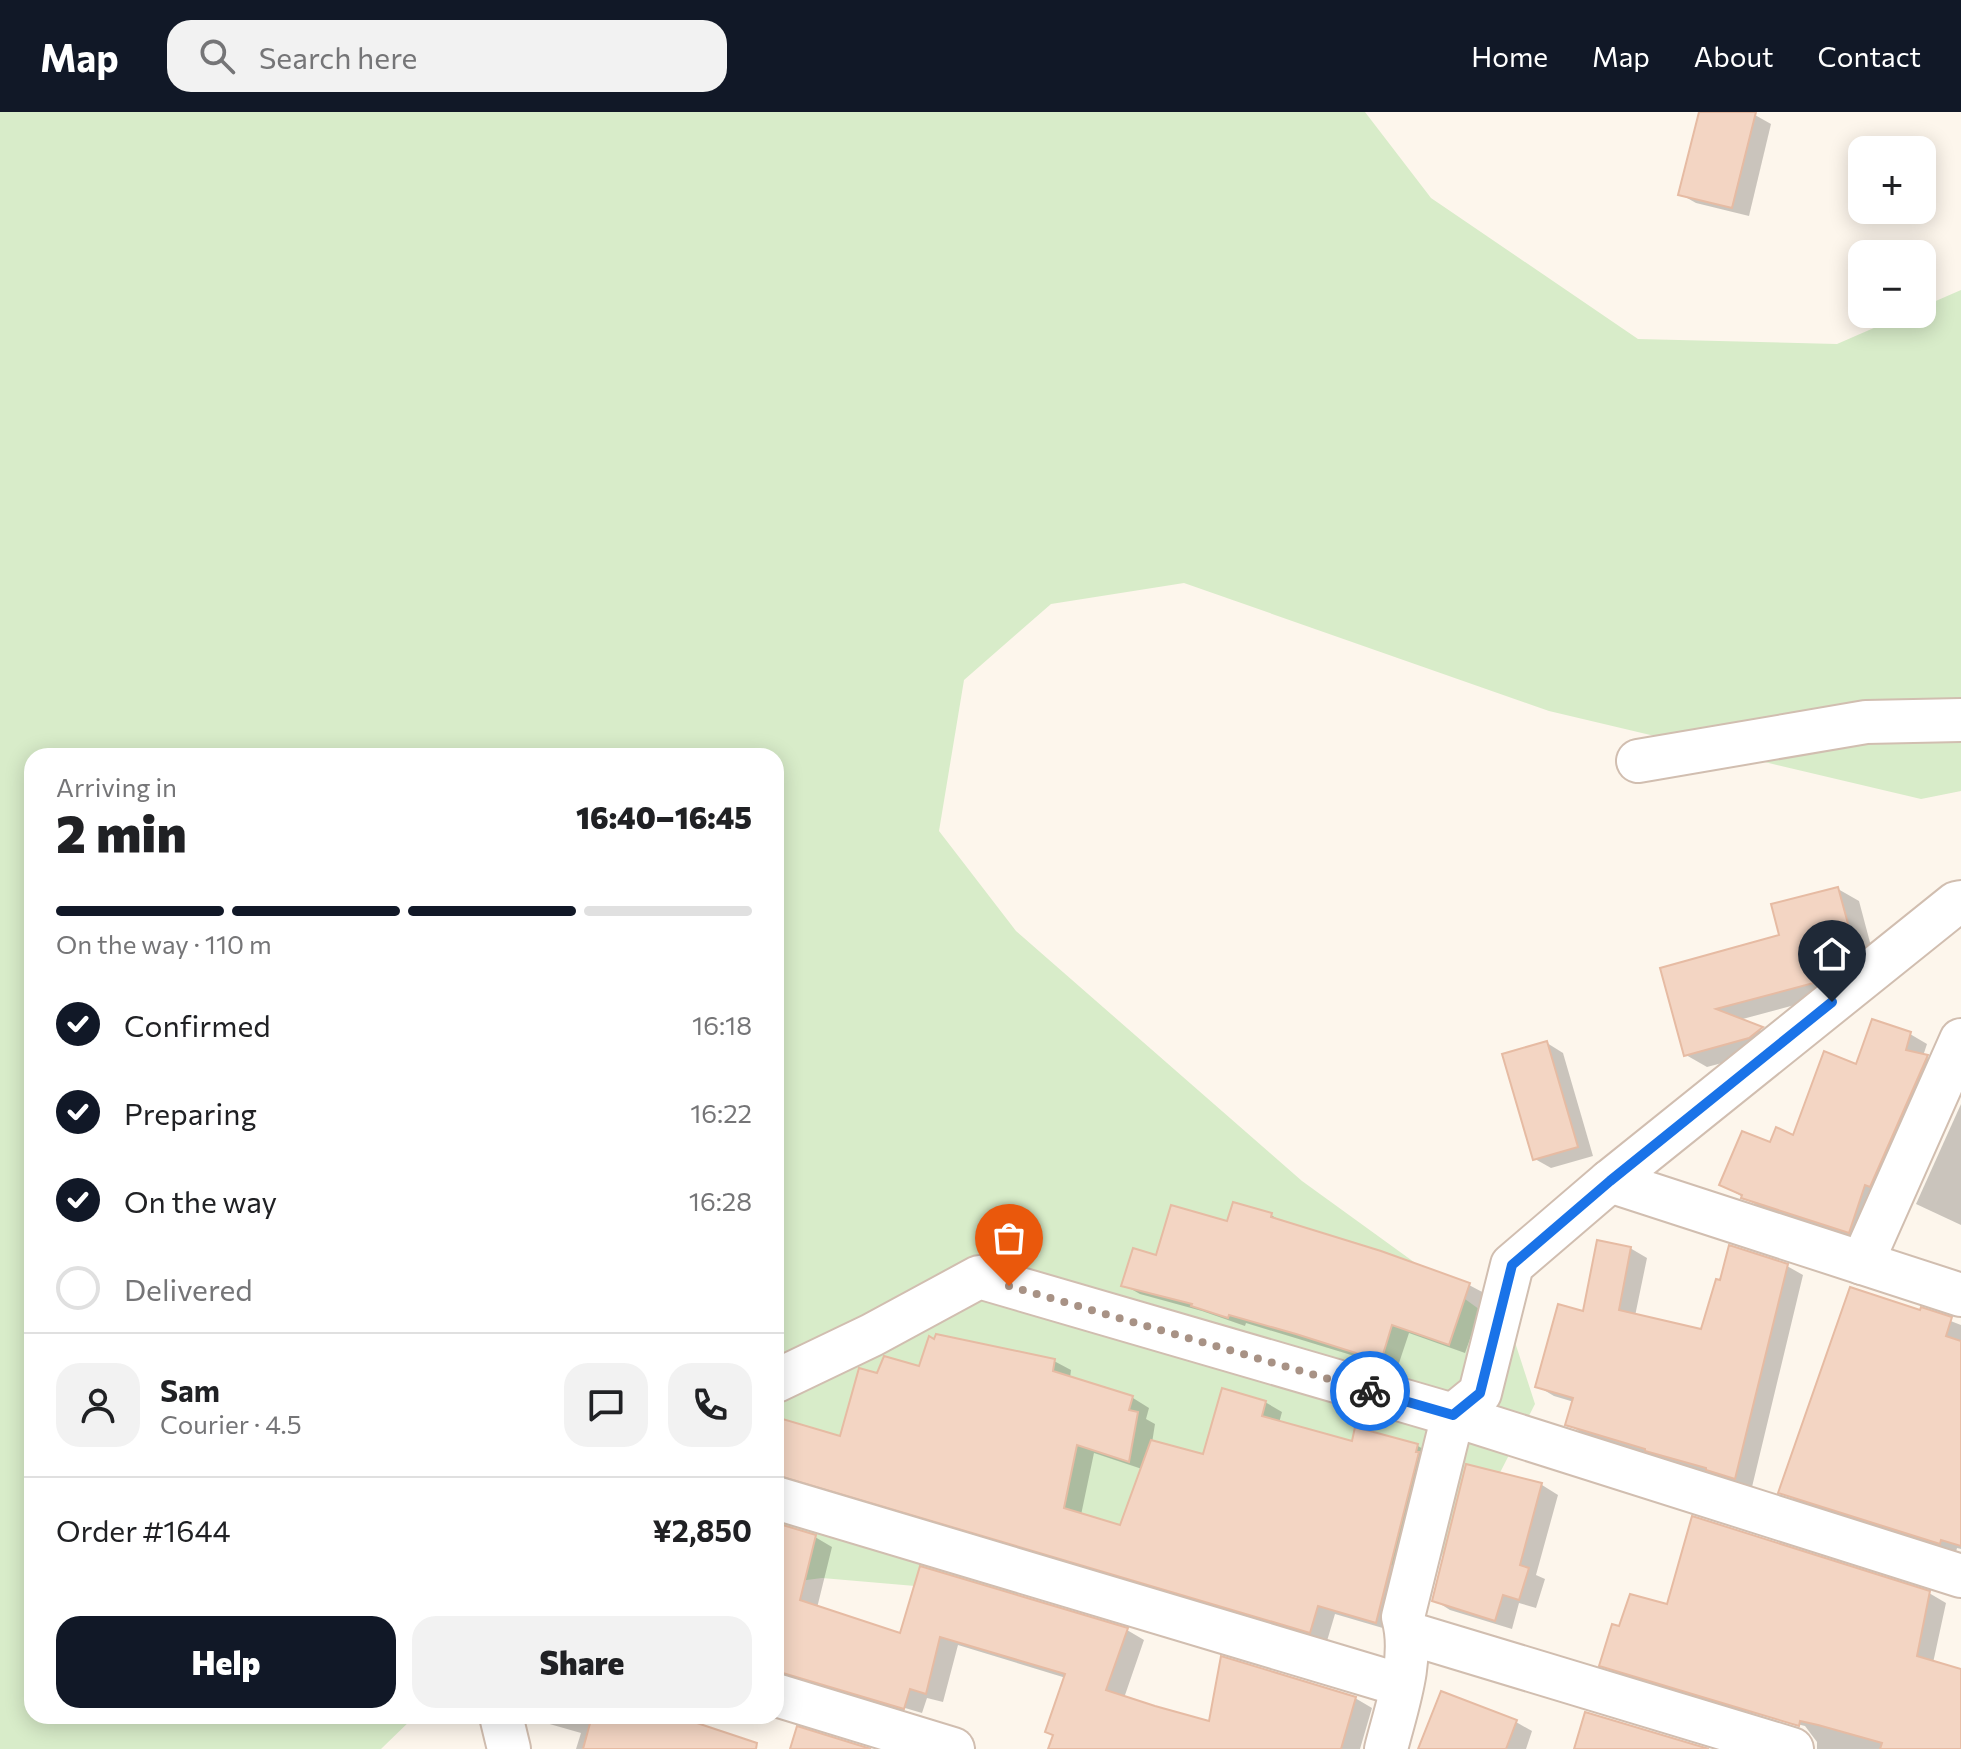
<!DOCTYPE html>
<meta charset="utf-8">
<style>
:root{--surface:#fff;--page:#f2f2f2;--text:#202124;--muted:#757577;--line:#e0e0e0;--accent:#111827}
body{margin:0;font-family:Commissioner,sans-serif;background:var(--page);color:var(--text);height:100vh;display:flex;flex-direction:column;font-size:30px;white-space:nowrap}
*{box-sizing:border-box;margin:0}
p{font-size:26px;color:var(--muted)}
.icon{flex:none;width:44px;height:44px;fill:none;stroke:currentColor;stroke-width:2;stroke-linecap:round;stroke-linejoin:round}
.map{position:relative;flex:1;overflow:hidden}
.sheet{position:absolute;left:24px;top:636px;width:760px;height:976px;display:flex;flex-direction:column;background:var(--surface);border-radius:24px;box-shadow:0 4px 20px #0003}
.sheet>*{flex:none}
.buttons{position:absolute;left:1848px;top:24px;display:grid;gap:16px}
.buttons a{display:grid;place-items:center;width:88px;height:88px;border-radius:16px;background:var(--surface);box-shadow:0 4px 20px #0003;font-size:40px}
.pin{position:absolute;display:grid;place-items:center;width:68px;height:68px;color:#fff;margin:-82px -34px;border-radius:50% 50% 50% 0;rotate:-45deg;box-shadow:0 0 8px #0007}
.pin .icon{rotate:45deg}
.courier{position:absolute;display:grid;place-items:center;width:80px;height:80px;margin:-40px;border:6px solid #1a73e8;border-radius:50%;background:#fff;color:#222;box-shadow:0 2px 10px #0007}
.head em{font-style:normal;font-weight:800}
.head div{display:flex;flex-direction:column-reverse}
.head{display:flex;align-items:center;justify-content:space-between;height:136px;padding:0 32px}
h1{font-size:52px;font-weight:800;line-height:60px}
.bar{display:grid;grid-template-columns:repeat(4,1fr);gap:12px 8px;align-content:center;height:96px;padding:0 32px}
.bar i{height:10px;border-radius:6px;background:var(--line)}
.bar .selected{background:var(--accent)}
.bar p{grid-column:span 4}
.line{display:flex;align-items:center;gap:20px;padding:0 32px;border-top:2px solid var(--line)}
.line div{flex:1}
.round{display:grid;place-items:center;flex:none;width:84px;height:84px;border-radius:24px;background:var(--page)}
ol{padding:0 32px;list-style:none}
li{display:flex;align-items:center;gap:24px;height:88px}
li p{margin-inline-start:auto}
li .icon{padding:8px;border-radius:50%;background:var(--accent);color:#fff;stroke-width:4}
li:last-child{color:var(--muted)}
li i{width:44px;height:44px;border:4px solid var(--line);border-radius:50%}
.primary-button{display:flex;gap:16px;margin-top:auto;padding:16px 32px}
.primary-button a{flex:1;height:92px;border-radius:24px;background:var(--accent);color:#fff;font-size:32px;font-weight:800;line-height:92px;text-align:center}
.primary-button a+a{background:var(--page);color:var(--text)}
header{display:flex;align-items:center;gap:48px;box-sizing:border-box;height:112px;padding:0 40px;background:var(--accent);color:#fff}
header strong{font-size:38px}
nav{display:flex;gap:44px;margin-inline-start:auto;font-size:28px}
.search{width:560px;height:72px;background:var(--page);display:flex;align-items:center;gap:20px;box-sizing:border-box;padding:0 28px;border-radius:24px;color:var(--muted);font-size:30px}
.map>svg:first-child{display:block}
</style>
<header>
<strong>Map</strong>
<div class="search"><svg class="icon" aria-label="search" viewBox="0 0 24 24"><circle cx="10" cy="10" r="6"/><path d="M15 15l6 6"/></svg>Search here</div>
<nav><a>Home</a><a>Map</a><a>About</a><a>Contact</a></nav>
</header>
<div class="map">
<svg width="1961" height="1637" viewBox="0 0 1961 1637">
<rect width="100%" height="100%" fill="#fdf6ec"/>
<path fill="#d8ecc9" d="M0,0H1365L1431,86L1638,227L1837,232L1906,202H1922V195L1961,178V679L1921,687L1549,599L1184,471L1051,492L964,568L939,719L1016,819L1302,1069L1512,1221L1535,1292L1460,1439L1220,1489L1008,1482L822,1466L776,1472V644H32V1604H415L381,1637H0Z"/>
<g fill="#0003" fill-rule="evenodd">
<path d="M1701,0H1744L1755,3L1771,12L1749,104L1696,91L1680,82Z"/>
<path d="M1838,777L1859,789L1876,853L1843,880L1739,908L1782,929L1771,938L1707,955L1686,943L1662,858L1782,825Z"/>
<path d="M1873,909L1910,922L1927,932L1923,944L1943,954L1866,1129L1760,1095L1722,1073L1771,1032L1795,1025L1857,954Z"/>
<path d="M1547,931L1563,941L1593,1044L1551,1056L1535,1047Z"/>
<path d="M1961,992V1113L1916,1092Z"/>
<path d="M1271,1103L1286,1112L1469,1173L1486,1182L1465,1241L1409,1221L1397,1257L1246,1211L1245,1214L1202,1199L1140,1182L1124,1173L1157,1146L1228,1112Z"/>
<path d="M1630,1136L1647,1146L1635,1204L1702,1219L1787,1154L1803,1163L1752,1375L1584,1322L1567,1312L1574,1290L1554,1284L1537,1274Z"/>
<path d="M1922,1198L1961,1213V1437L1957,1436L1956,1440L1797,1389L1781,1380Z"/>
<path d="M1054,1249L1071,1258L1070,1266L1133,1286L1149,1296L1146,1307L1155,1312L1152,1331L1204,1345L1265,1290L1282,1300L1279,1311L1353,1332L1357,1318L1418,1334L1435,1344L1393,1519L1335,1502L1327,1529L802,1372L789,1371L776,1379V1307L842,1327L878,1263L920,1256ZM1094,1341L1142,1357L1121,1415L1081,1403Z"/>
<path d="M1467,1354L1542,1373L1558,1383L1536,1463L1545,1467L1536,1496L1519,1491L1512,1517L1450,1498L1434,1488Z"/>
<path d="M776,1413L815,1425L832,1435L817,1496L902,1524L922,1457L1127,1518L1144,1528L1124,1586L1211,1611L1355,1586L1372,1596L1360,1637H1051L1066,1566L958,1533L943,1590L927,1586L922,1601L905,1596L903,1600L776,1560Z"/>
<path d="M1929,1481L1946,1491L1933,1551L1961,1559V1637H1817V1630L1805,1614L1735,1597L1618,1562L1602,1553L1620,1517L1668,1494Z"/>
<path d="M534,1604H683L682,1608L723,1637H576L581,1621L546,1611Z"/>
<path d="M1516,1610L1532,1619L1526,1637H1420Z"/>
</g>
<g fill="#f3d5c3" stroke="#e6bba3" stroke-width="2">
<path d="M1699,0H1756L1732,96L1678,83Z"/>
<path d="M1838,775L1856,841L1821,869L1716,897L1763,915L1749,926L1684,944L1660,856L1779,823L1771,792Z"/>
<path d="M1872,907L1911,920L1906,938L1928,943L1870,1075L1865,1073L1849,1121L1741,1086L1742,1083L1719,1073L1742,1019L1770,1030L1776,1015L1793,1023L1824,939L1856,952Z"/>
<path d="M1547,929L1578,1035L1533,1048L1502,942Z"/>
<path d="M1233,1090L1272,1101L1271,1105L1381,1139L1470,1171L1449,1233L1392,1213L1381,1249L1296,1222L1229,1203L1228,1206L1191,1194L1192,1192L1121,1174L1133,1136L1156,1143L1171,1093L1227,1109Z"/>
<path d="M1597,1128L1631,1135L1619,1198L1701,1217L1716,1167L1720,1168L1729,1133L1788,1152L1735,1367L1706,1358V1356L1645,1339V1337L1565,1313L1573,1286L1535,1275L1558,1192L1583,1199Z"/>
<path d="M1850,1175L1920,1198L1921,1195L1952,1205L1946,1224L1961,1229V1434L1941,1428L1940,1432L1778,1381Z"/>
<path d="M936,1222L1055,1247L1053,1259L1133,1284L1129,1298L1138,1300L1129,1350L1077,1333L1064,1396L1120,1413L1151,1328L1203,1342L1222,1276L1266,1289L1262,1304L1352,1329L1355,1315L1418,1332L1416,1340H1419L1376,1511L1318,1494L1310,1521L776,1363V1305L840,1324L859,1256L877,1261L884,1244L919,1254L929,1224L934,1227Z"/>
<path d="M1466,1352L1542,1371L1520,1453L1529,1456L1519,1488L1503,1483L1495,1509L1432,1489Z"/>
<path d="M1692,1404L1930,1479L1917,1544L1961,1557V1637H1880L1882,1631L1818,1613L1800,1609L1799,1614L1599,1554L1612,1512L1619,1514L1630,1482L1667,1492Z"/>
<path d="M776,1411L816,1423L800,1488L900,1521L920,1454L1128,1516L1106,1578L1155,1594L1209,1609L1221,1544L1356,1585L1341,1637H1048L1053,1623L1045,1620L1065,1562L940,1525L926,1582L910,1577L904,1597L776,1559Z"/>
<path d="M1441,1579L1517,1608L1506,1637H1418Z"/>
<path d="M1585,1600L1709,1637H1574Z"/>
<path d="M592,1604H676L757,1631L756,1637H583Z"/>
<path d="M797,1614L871,1637H790Z"/>
</g>
<g fill="none" stroke-linecap="round" stroke-linejoin="round">
<g stroke="#d1beb0" stroke-width="46">
<g id="minor">
<path d="M1638,649L1866,610L1961,608"/>
<path d="M1610,1069L1961,1183"/>
<path d="M1862,1151L1961,928"/>
<path d="M776,1269L872,1223L979,1165L1453,1303L1961,1464"/>
<path d="M776,1386L1401,1573"/>
<path d="M1408,1521L1792,1637"/>
<path d="M776,1583L953,1637"/>
<path d="M501,1604L509,1637"/>
<path d="M1386,1637C1396,1597 1415,1546 1403,1505L1453,1303L1480,1281L1512,1153L1610,1069L1956,791L1961,790"/>
</g>
</g>
<use href="#minor" stroke="#fff" stroke-width="42"/>
</g>
<g fill="none" stroke-linecap="round" stroke-linejoin="round">
<path stroke="#a89285" stroke-width="8" stroke-dasharray="0 14.4" d="M1009,1174L1370,1279"/>
<path stroke="#1a73e8" stroke-width="10" d="M1370,1279L1453,1303L1480,1281L1512,1153L1610,1069L1832,890"/>
</g>
</svg>
<div class="buttons">
<a>+</a>
<a>−</a>
</div>
<div class="pin" style="left:1009px;top:1174px;background:#ea580c"><svg class="icon" aria-label="bag" viewBox="0 0 24 24"><path d="M5 8h14l-1 12H6zM9 8a3 3 0 0 1 6 0"/></svg></div>
<div class="pin" style="left:1832px;top:890px;background:#1f2937"><svg class="icon" aria-label="home" viewBox="0 0 24 24"><path d="M3 11l9-7 9 7M6 9v11h12V9"/></svg></div>
<div class="courier" style="left:1370px;top:1279px"><svg class="icon" aria-label="bike" viewBox="0 0 24 24"><circle cx="6" cy="16" r="4"/><circle cx="18" cy="16" r="4"/><path d="M6 16l4-8h5l3 8M10 8l3 8H6M13 5h3"/></svg></div>
<section class="sheet">
<div class="head"><div><h1>2 min</h1><p>Arriving in</p></div><em>16:40–16:45</em></div>
<div class="bar"><i class="selected"></i><i class="selected"></i><i class="selected"></i><i></i><p>On the way · 110 m</p></div>
<ol>
<li><svg class="icon" aria-label="check" viewBox="0 0 24 24"><path d="M5 12l5 5 9-10"/></svg>Confirmed<p>16:18</p></li>
<li><svg class="icon" aria-label="check" viewBox="0 0 24 24"><path d="M5 12l5 5 9-10"/></svg>Preparing<p>16:22</p></li>
<li><svg class="icon" aria-label="check" viewBox="0 0 24 24"><path d="M5 12l5 5 9-10"/></svg>On the way<p>16:28</p></li>
<li><i></i>Delivered</li>
</ol>
<div class="line" style="height:144px"><a class="round"><svg class="icon" aria-label="person" viewBox="0 0 24 24"><circle cx="12" cy="8" r="4"/><path d="M4 21q1-7 8-7t8 7"/></svg></a><div><b>Sam</b><p>Courier · 4.5</p></div><a class="round"><svg class="icon" aria-label="chat" viewBox="0 0 24 24"><path d="M4 5h16v11H9l-5 4z"/></svg></a><a class="round"><svg class="icon" aria-label="phone" viewBox="0 0 24 24"><path d="M5 4h4l2 5-3 2q2 4 5 5l2-3 5 2v4C11 20 4 13 5 4z"/></svg></a></div>
<div class="line" style="height:104px"><div>Order #1644</div><b>¥2,850</b></div>
<div class="primary-button"><a>Help</a><a>Share</a></div>
</section>
</div>
